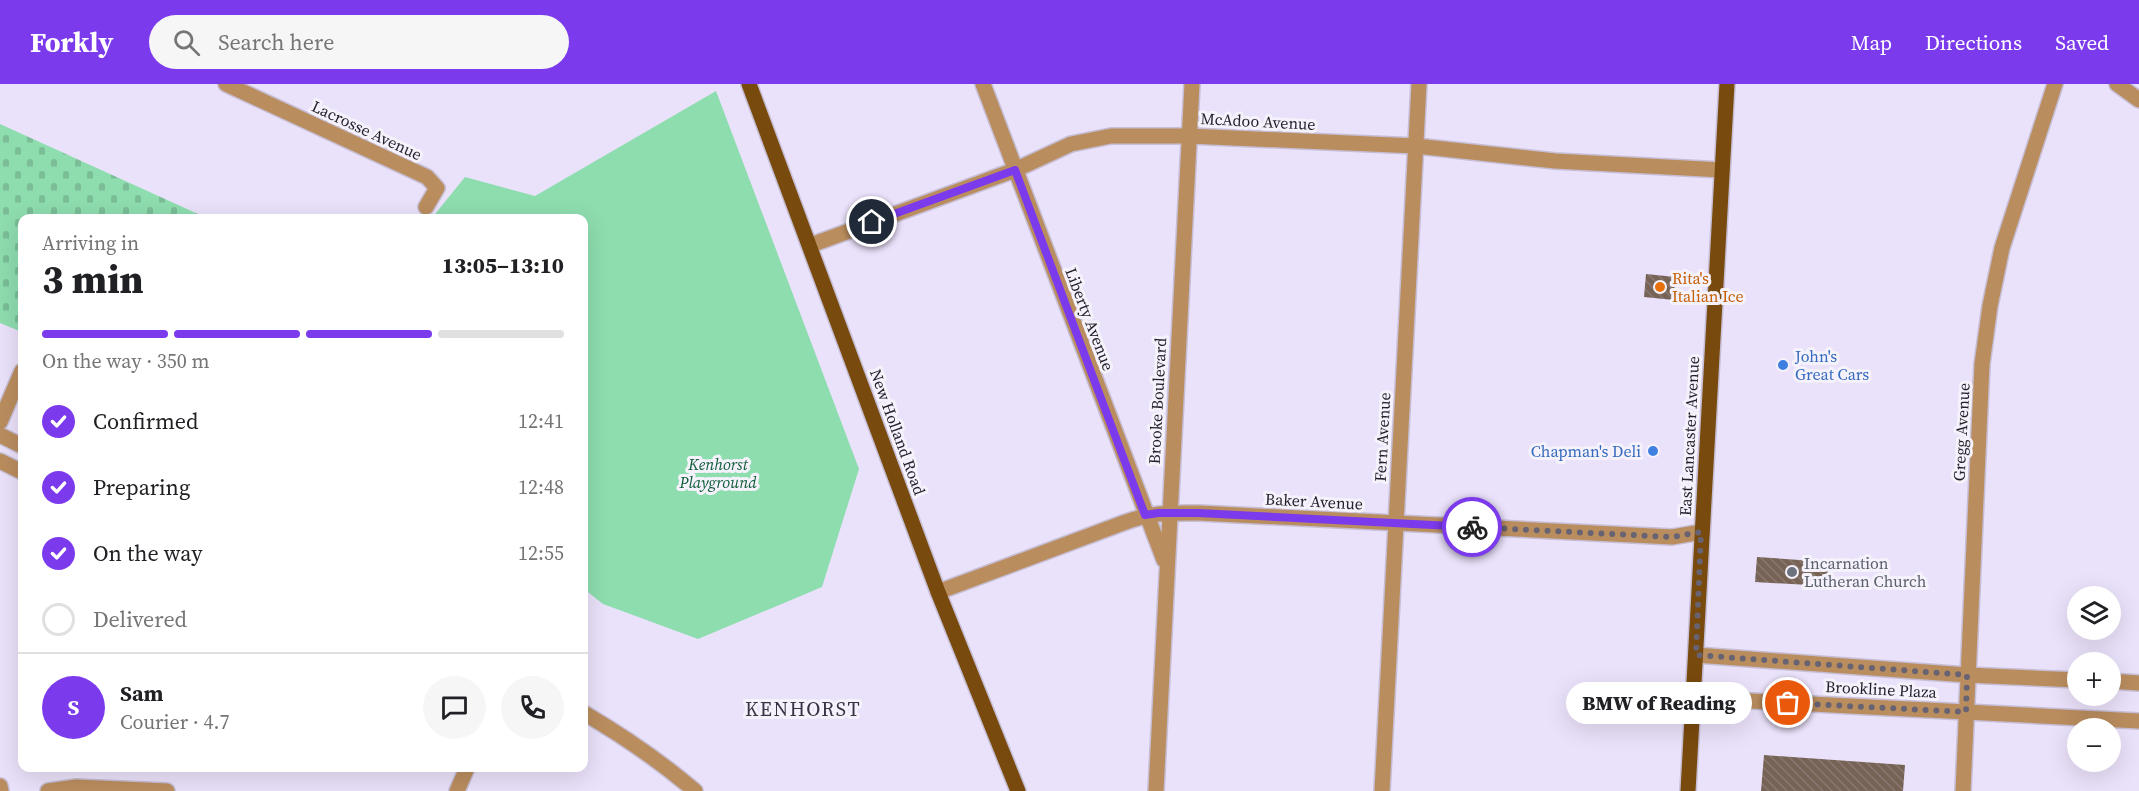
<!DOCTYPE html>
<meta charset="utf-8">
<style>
:root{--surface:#fff;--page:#f6f6f6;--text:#202124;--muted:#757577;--line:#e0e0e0;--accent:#7c3aed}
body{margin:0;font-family:"Source Serif 4",serif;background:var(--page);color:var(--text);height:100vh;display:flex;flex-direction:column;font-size:22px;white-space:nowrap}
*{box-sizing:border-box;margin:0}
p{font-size:20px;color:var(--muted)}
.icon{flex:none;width:33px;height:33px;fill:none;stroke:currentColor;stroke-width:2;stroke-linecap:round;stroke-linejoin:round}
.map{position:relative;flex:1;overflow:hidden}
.details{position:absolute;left:18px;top:130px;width:570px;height:558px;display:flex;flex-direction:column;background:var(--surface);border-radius:12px;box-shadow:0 6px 24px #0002}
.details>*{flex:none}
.buttons{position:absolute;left:2067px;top:502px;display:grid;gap:12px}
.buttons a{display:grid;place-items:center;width:54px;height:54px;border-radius:50%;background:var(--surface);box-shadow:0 6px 24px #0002;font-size:30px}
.pin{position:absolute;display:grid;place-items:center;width:51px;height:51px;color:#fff;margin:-26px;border:3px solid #fff;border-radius:50%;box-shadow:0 2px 6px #0007}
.courier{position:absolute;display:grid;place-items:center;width:60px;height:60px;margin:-30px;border:4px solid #7c3aed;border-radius:50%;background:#fff;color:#222;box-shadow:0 2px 8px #0007}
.bubble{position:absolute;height:42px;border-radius:21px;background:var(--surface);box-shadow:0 6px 24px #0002;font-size:20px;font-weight:800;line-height:42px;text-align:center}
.head em{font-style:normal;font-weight:800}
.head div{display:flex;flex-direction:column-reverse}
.head{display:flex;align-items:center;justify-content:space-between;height:102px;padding:0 24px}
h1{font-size:39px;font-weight:800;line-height:45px}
.bar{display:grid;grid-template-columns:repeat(4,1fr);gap:9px 6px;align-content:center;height:72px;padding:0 24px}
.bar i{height:8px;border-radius:4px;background:var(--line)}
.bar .active{background:var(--accent)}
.bar p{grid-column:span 4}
.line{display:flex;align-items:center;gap:15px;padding:0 24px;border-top:2px solid var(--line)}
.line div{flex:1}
.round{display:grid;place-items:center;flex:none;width:63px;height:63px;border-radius:32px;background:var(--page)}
ol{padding:0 24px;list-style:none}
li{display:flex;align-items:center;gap:18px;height:66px}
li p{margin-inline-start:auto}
li .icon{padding:6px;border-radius:50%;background:var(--accent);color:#fff;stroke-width:4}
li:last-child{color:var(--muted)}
li i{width:33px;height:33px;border:3px solid var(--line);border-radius:50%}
header{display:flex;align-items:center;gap:36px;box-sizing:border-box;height:84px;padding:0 30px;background:var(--accent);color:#fff}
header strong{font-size:28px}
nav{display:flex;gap:33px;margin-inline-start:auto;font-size:21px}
.search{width:420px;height:54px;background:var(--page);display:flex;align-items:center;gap:15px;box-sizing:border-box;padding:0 21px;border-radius:33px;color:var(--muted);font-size:22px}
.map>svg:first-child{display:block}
</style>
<header>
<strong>Forkly</strong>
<div class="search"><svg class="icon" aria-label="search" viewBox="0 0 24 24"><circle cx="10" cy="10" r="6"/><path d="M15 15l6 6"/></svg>Search here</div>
<nav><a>Map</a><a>Directions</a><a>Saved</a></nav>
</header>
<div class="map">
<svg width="2139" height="707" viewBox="0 0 2139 707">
<defs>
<pattern id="cemetery-stones" width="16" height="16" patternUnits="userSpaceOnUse" patternTransform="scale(1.5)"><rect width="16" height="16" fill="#8eddaf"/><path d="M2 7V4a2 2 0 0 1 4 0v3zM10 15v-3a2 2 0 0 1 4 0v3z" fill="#7abd97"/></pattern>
<pattern id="building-back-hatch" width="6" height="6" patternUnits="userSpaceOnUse" patternTransform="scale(1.5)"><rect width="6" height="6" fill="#776256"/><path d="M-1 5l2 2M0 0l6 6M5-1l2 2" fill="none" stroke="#887870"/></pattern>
</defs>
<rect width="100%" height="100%" fill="#eae1fa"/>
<path fill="#8eddaf" d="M716,7L859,385L822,503L698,555L603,520L584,505V135H431L465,93L535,112Z"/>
<path fill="url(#cemetery-stones)" d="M0,40L209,135H22V248L0,239Z"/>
<g fill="url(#building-back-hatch)">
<path d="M1646,190L1675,193L1674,216L1644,213Z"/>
<path d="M1757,473L1828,478L1827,502L1755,498Z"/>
<path d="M1764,671L1905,681L1903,707H1761Z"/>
</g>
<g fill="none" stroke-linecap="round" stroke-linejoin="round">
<g stroke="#c6bed4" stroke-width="18">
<g id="minor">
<path d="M226,0L427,93L437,104L426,123"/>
<path d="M983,0L1164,476"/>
<path d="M2117,0L2139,16"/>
<path d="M811,161L1015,86L1071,60L1111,52H1189L1416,62L1555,77L1722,86"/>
<path d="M0,338L22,287"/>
<path d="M0,351L22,362"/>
<path d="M0,377L22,388"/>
<path d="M938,508L1123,439C1153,428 1168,429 1199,429L1672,453L1701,448"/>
<path d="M1696,571L1967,591L2078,596"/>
<path d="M2110,597L2139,599"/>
<path d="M1694,614L2139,637"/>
<path d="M584,629C623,652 660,677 695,707"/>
<path d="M0,702L1,707"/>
<path d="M48,707L76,703L167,707"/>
<path d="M457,707L467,684"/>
<path d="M1156,707L1192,0"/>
<path d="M1382,707L1419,0"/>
<path d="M1963,707L1982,280L1990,222L2002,164L2055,0"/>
</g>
</g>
<g stroke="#c6bed4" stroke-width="18">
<g id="major">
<path d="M749,0L938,508L1018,707"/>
<path d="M1688,707L1727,0"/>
</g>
</g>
<use href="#minor" stroke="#ba8d5e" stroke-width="15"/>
<use href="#major" stroke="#794a0d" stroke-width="15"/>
</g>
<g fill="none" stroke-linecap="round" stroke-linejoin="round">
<path stroke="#686372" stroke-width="6" stroke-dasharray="0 10.8" d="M1472,443L1672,453L1701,448L1696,571L1967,591L1966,628L1788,619"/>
<path stroke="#7c3aed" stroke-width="8" d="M872,138L1015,86L1145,431L1158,429H1198L1472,443"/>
</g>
<circle fill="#e8710a" stroke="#f5f2fb" stroke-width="2" cx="1660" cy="203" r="6"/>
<g fill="#3f7fe0" stroke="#f5f2fb" stroke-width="2">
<circle cx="1783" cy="281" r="6"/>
<circle cx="1653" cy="367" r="6"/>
</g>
<circle fill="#6b7280" stroke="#f5f2fb" stroke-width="2" cx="1792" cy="488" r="6"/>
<g text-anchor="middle" stroke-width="6" stroke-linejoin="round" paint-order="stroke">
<g font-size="16" fill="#221f28" stroke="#f5f2fb">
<text transform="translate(1258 37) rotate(3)" y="6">McAdoo Avenue</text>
<text transform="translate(367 46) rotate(25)" y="6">Lacrosse Avenue</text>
<text transform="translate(1090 235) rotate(69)" y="6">Liberty Avenue</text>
<text transform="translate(1157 317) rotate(-87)" y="6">Brooke Boulevard</text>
<text transform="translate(898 348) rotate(70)" y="6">New Holland Road</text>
<text transform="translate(1961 348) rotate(-87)" y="6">Gregg Avenue</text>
<text transform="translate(1689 352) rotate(-87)" y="6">East Lancaster Avenue</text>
<text transform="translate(1382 353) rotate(-87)" y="6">Fern Avenue</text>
<text transform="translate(1314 417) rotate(3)" y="6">Baker Avenue</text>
<text transform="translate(1881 605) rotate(3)" y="6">Brookline Plaza</text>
</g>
<g font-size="16" fill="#c56008" stroke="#f5f2fb" text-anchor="start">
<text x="1672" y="200">Rita's<tspan x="1672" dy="18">Italian Ice</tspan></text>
</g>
<g font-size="16" fill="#366cbe" stroke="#f5f2fb" text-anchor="start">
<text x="1795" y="278">John's<tspan x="1795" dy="18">Great Cars</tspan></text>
<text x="1641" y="373" text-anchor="end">Chapman's Deli</text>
</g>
<g font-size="16" font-style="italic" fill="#0e5d39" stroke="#f5f2fb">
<text x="718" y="386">Kenhorst<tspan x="718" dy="18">Playground</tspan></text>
</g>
<g font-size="16" fill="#5b616d" stroke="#f5f2fb" text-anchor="start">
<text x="1804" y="485">Incarnation<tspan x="1804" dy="18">Lutheran Church</tspan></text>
</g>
<g font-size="20" letter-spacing="1.5" fill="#3a3346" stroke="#f5f2fb">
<text x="803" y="632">KENHORST</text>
</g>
</g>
</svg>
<div class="buttons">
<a><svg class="icon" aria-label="layers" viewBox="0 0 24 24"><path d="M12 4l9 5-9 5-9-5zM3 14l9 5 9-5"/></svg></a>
<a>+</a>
<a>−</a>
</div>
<div class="pin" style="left:1788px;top:619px;background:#ea580c"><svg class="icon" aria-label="bag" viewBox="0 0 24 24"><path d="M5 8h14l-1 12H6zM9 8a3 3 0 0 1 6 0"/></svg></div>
<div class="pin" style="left:872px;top:138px;background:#1f2937"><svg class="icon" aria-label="home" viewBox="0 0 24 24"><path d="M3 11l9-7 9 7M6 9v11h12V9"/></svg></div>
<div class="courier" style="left:1472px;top:443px"><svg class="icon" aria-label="bike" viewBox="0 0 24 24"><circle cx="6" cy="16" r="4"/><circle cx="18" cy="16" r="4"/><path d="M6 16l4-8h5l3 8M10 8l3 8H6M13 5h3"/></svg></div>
<div class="bubble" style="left:1566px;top:598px;width:186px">BMW of Reading</div>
<section class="details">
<div class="head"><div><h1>3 min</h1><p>Arriving in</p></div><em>13:05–13:10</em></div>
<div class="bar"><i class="active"></i><i class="active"></i><i class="active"></i><i></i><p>On the way · 350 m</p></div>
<ol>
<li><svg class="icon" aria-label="check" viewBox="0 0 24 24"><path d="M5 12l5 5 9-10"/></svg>Confirmed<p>12:41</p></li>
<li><svg class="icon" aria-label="check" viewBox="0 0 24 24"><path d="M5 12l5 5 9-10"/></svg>Preparing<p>12:48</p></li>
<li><svg class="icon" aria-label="check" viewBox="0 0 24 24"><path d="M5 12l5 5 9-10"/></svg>On the way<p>12:55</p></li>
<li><i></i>Delivered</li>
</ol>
<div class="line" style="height:108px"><b class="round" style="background:var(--accent);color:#fff">S</b><div><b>Sam</b><p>Courier · 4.7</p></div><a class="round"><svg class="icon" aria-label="chat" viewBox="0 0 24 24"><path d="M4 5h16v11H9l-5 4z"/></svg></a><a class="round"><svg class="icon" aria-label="phone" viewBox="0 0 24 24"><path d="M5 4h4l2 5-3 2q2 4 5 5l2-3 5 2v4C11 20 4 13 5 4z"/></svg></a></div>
</section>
</div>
